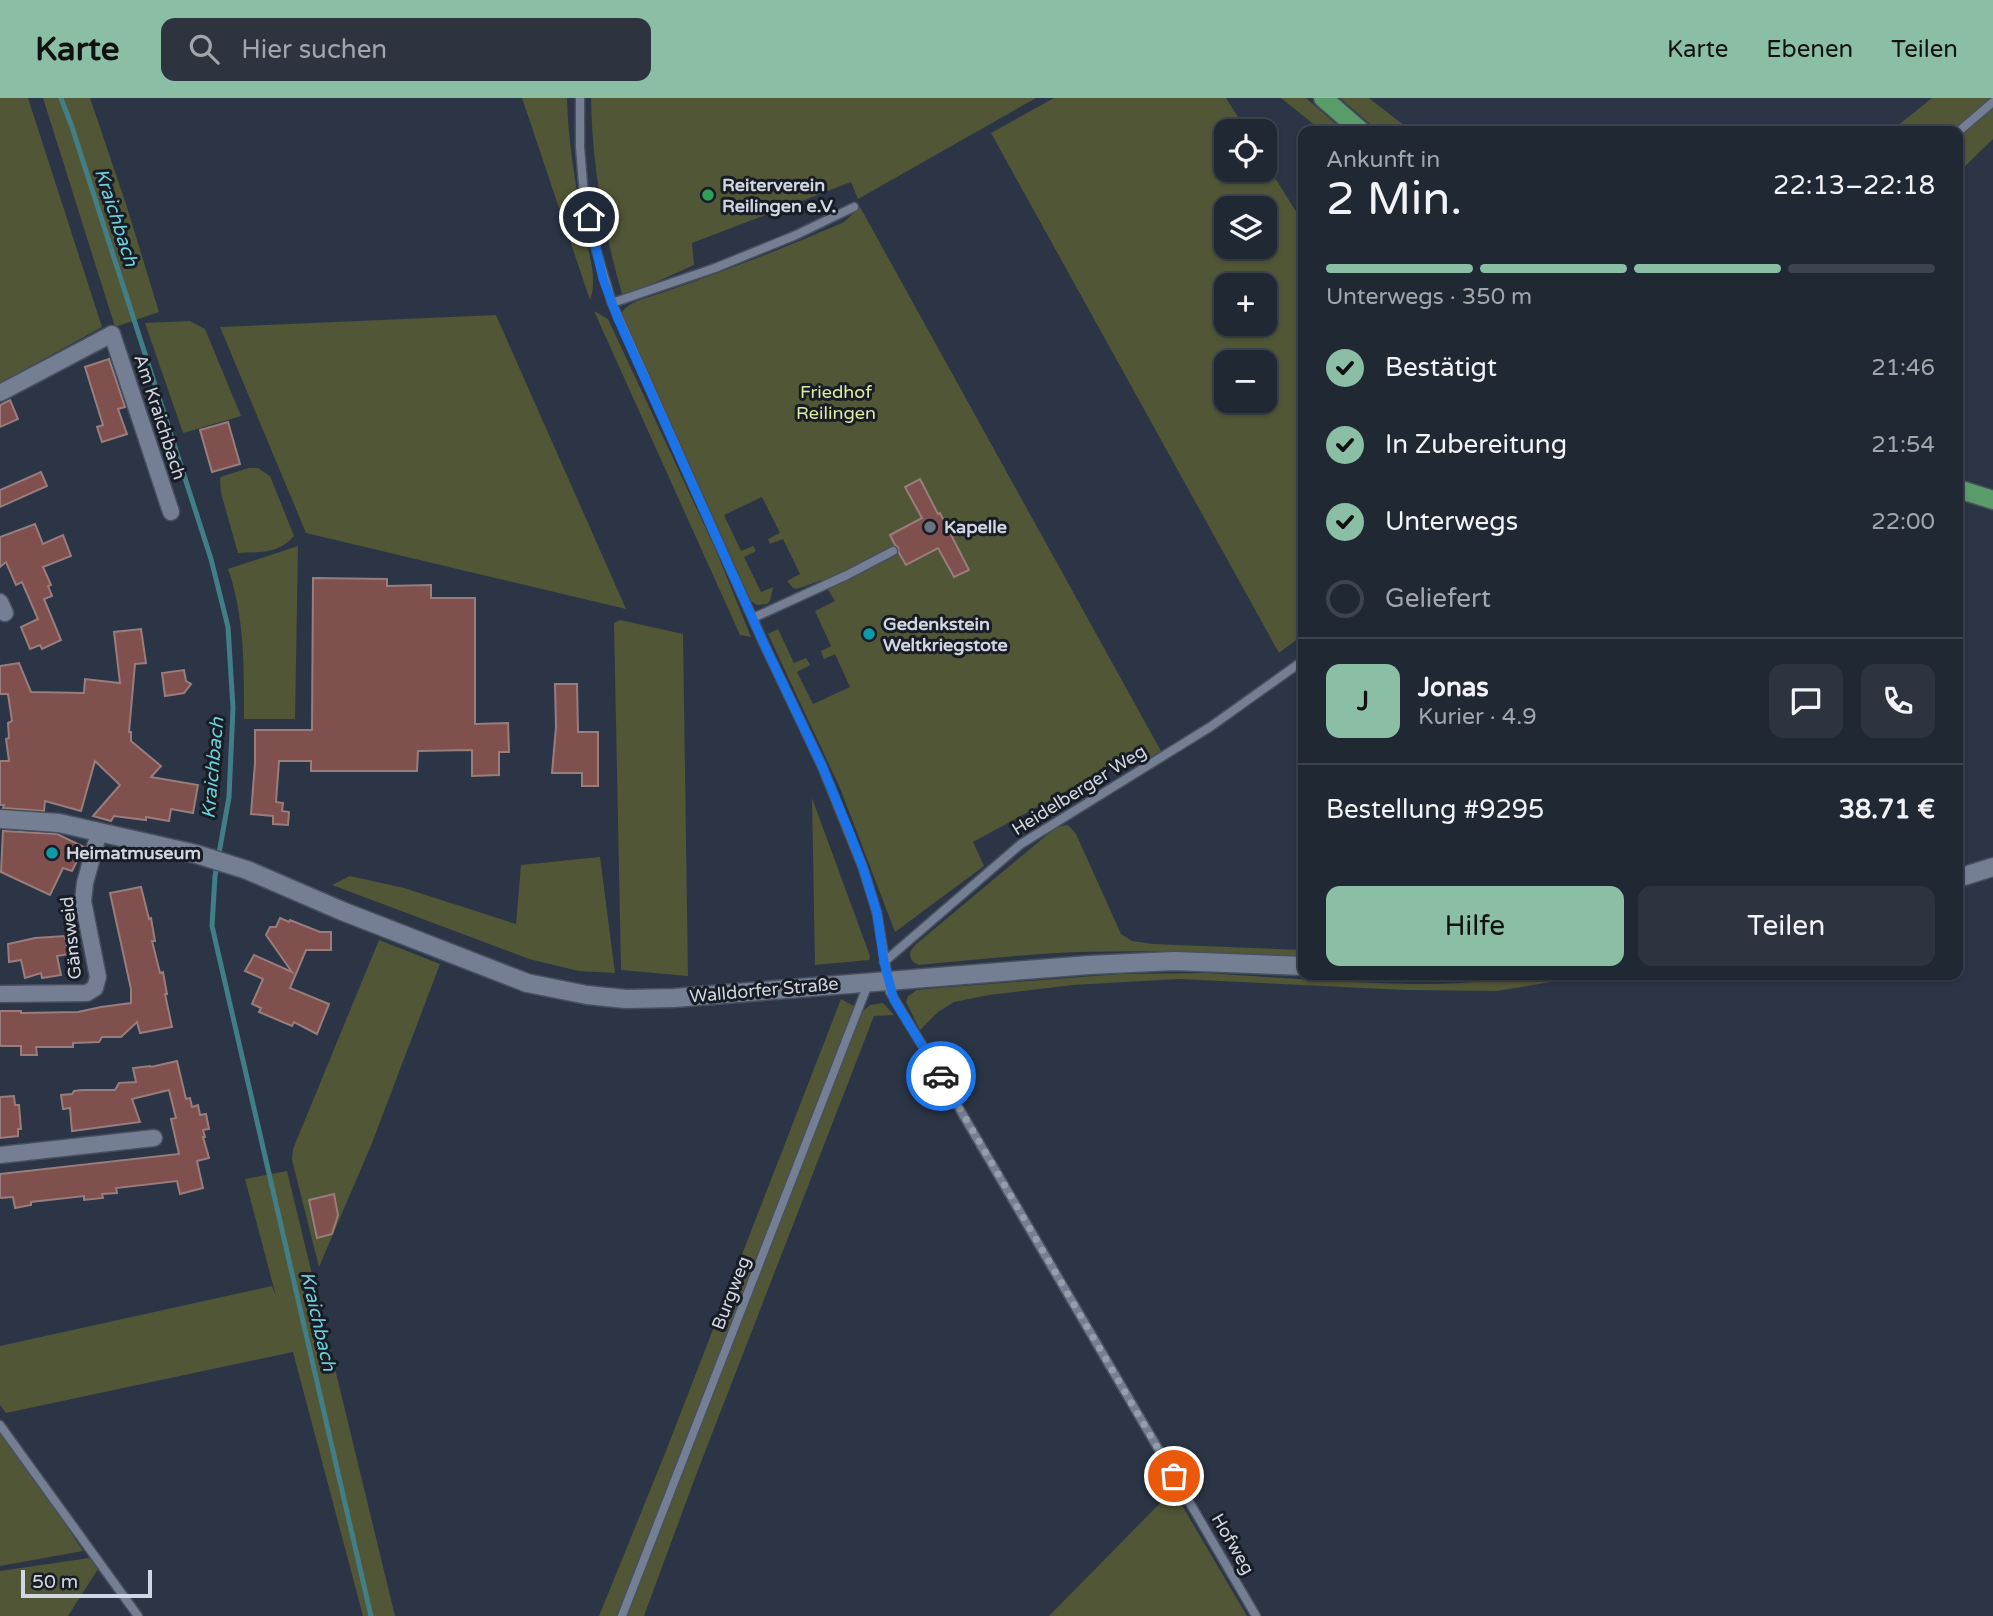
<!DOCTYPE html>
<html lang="de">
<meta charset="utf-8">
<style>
:root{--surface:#202834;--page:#2d3440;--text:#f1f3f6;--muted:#a2a6ac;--line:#3d444f;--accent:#8abfa5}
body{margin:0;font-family:"Varela Round",sans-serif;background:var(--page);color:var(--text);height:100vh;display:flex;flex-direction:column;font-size:26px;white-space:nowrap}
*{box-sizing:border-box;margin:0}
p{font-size:23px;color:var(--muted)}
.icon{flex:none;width:38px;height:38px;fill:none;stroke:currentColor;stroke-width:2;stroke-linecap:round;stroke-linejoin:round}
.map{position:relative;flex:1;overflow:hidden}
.side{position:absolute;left:1298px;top:28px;width:665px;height:854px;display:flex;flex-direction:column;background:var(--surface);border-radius:14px;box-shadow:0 2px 5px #0004,0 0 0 2px var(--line)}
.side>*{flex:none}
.fabs{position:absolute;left:1214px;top:21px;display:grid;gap:14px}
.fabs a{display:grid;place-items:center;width:63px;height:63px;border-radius:14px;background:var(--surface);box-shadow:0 2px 5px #0004,0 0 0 2px var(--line);font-size:35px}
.scale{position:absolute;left:21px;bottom:18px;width:131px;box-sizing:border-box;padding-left:7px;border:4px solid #d1d7e2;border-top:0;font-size:19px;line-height:24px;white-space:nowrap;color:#d1d7e2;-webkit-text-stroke:5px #181c24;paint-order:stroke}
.pin{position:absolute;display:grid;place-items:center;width:60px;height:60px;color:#fff;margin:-30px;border:4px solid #fff;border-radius:50%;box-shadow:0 2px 7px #0007}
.courier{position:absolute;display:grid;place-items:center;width:70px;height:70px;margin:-35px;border:5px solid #1a73e8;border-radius:50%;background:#fff;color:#222;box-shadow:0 2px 9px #0007}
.headline em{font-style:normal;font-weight:600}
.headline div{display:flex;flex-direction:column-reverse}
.headline{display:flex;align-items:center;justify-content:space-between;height:119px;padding:0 28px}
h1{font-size:46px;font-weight:600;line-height:52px}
.bar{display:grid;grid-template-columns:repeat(4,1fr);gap:10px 7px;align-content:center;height:84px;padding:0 28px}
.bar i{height:9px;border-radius:5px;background:var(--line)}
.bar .active{background:var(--accent)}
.bar p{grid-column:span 4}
.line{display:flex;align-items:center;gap:18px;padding:0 28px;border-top:2px solid var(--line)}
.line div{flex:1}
.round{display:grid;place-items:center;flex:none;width:74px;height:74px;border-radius:14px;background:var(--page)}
ol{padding:0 28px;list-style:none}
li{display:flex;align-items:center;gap:21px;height:77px}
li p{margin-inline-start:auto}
li .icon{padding:7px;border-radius:50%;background:var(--accent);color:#111;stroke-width:4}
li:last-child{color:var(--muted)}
li i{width:38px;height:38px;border:4px solid var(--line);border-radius:50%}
.action{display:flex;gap:14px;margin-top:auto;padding:14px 28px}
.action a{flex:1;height:80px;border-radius:14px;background:var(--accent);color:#111;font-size:28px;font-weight:600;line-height:80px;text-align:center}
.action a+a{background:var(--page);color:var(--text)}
header{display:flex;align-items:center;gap:42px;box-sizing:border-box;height:98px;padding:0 35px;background:var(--accent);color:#111}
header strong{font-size:33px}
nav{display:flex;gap:38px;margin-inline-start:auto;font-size:24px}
.search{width:490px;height:63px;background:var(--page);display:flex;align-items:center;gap:18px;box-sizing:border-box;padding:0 24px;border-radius:14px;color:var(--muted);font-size:26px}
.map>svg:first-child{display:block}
</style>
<header>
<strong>Karte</strong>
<div class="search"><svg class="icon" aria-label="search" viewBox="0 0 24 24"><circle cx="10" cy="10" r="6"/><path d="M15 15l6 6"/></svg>Hier suchen</div>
<nav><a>Karte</a><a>Ebenen</a><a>Teilen</a></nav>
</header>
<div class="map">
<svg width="1993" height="1518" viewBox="0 0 1993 1518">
<rect width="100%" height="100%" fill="#2b3546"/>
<g fill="#505636" fill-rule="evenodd">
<path d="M0,0H28L102,229L0,285Z"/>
<path d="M43,0H90L126,106L159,214L115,229Z"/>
<path d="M522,0H567C568,42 575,82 582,123C586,149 599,177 590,202Z"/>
<path d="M591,0H1036L858,101L851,84L692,145L694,167L623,199C604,135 592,67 591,0Z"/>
<path d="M1054,0H1226L1247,33H1227V72H1265V64L1304,126V536L1279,555L991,35ZM1227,110H1265V149H1227ZM1265,187V226H1227V187ZM1227,264H1265V303H1227Z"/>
<path d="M1281,0H1306L1344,33H1322Z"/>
<path d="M1340,0H1369L1411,33H1378Z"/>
<path d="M1932,0H1993V41L1958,75V33H1891Z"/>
<path d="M860,109L1161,653L1144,664L1138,651L1063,695L973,744L984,768L895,834L840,690L768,536L778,531L794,565L806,560L810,567L797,574L813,606L850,589L835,556L824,561L821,553L831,548L815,513L835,503L822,482L797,491L793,490L787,483L800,476L783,441L770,446L768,441L780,435L762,399L724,417L741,453L753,448L756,453L744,459L761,494L773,489L770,503L767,506L757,507L751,503L622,215C628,203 651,199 664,194C725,173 785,150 844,124Z"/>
<path d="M594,213L608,221L715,450L751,539L740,537Z"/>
<path d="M496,217L626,511L306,435L220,229Z"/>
<path d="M190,223L205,231L241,318L183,335L145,225Z"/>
<path d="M249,370H258L270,378L294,438C279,456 259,454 238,455L221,395L220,379Z"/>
<path d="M298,448L295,621H244C244,571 245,519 228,471Z"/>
<path d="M620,522L683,536L688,878L621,872L614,525Z"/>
<path d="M812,700L870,858L869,862L815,867Z"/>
<path d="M1068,727L1076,736L1121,836L1132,843L1153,846L1304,852V859C1229,854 1154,852 1079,854C1026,856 972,862 919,867C912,864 910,861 910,854L915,847L1054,731L1061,728Z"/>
<path d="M600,759L615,875L579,873L529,861L332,787L350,778L404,790L516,826L521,767Z"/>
<path d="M379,842L440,866L372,1045L319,1169L292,1062L293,1051Z"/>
<path d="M1208,875C1283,880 1358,886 1434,886C1488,885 1541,877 1595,877L1497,893L1406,892L1179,881L1073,887L989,897L954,904L938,914L920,932L906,904L908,898L917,892L949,889L1120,876Z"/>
<path d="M841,901L863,913L870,907L883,905L894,917L874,918L696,1377L644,1518H599L664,1358Z"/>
<path d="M287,1073L395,1518H363L293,1254L6,1315L0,1307V1248L272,1188L276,1198L245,1081Z"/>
<path d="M0,1334L34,1379L83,1453L0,1468Z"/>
<path d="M1173,1392L1247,1518H1049Z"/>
<path d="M89,1460L98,1471L68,1518H0V1473Z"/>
</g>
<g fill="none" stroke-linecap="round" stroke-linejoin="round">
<path stroke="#417e86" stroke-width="5" d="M61,0L72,29L211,461L228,529L233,610L229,699L215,778L212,828L371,1518"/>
</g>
<g fill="#7f504e" stroke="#987d7c" stroke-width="2">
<path d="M109,261L125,309L118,311L127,336L102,344L97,329L103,327L85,269Z"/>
<path d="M10,302L18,321L0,329V307Z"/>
<path d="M228,324L240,366L212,374L200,332Z"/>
<path d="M41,374L47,388L0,409V392Z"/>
<path d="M920,381L938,416L940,415L969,472L954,479L938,450L906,467L899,455L898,449L895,447L890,437L922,420L905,389Z"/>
<path d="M35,426L43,446L63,437L71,458L43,469L51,487L48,488L52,498L44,501L61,542L42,551L40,547L30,551L21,529L38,521L22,484L16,487L6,464L0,469V439Z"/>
<path d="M313,480L387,481V488L431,487V500H475V626L508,625L509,654H499V677L472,678V652L418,653L417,673H311V663H279L276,704L283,705L282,713L289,714L288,727L273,726V718L251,716L255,665V632H312Z"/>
<path d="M141,531L146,565L135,566L129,634H131V643L161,668L151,679L198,687L193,715L171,711L169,723L146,719V722L114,718L111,723L93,718L120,687L95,663L81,713L45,703L44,713L3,710L4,707H0V663H9L6,641L9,640L8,625L12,623L8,596H0V568L19,565L31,594L84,595L85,581L120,585L114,534Z"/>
<path d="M184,572L186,583L191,586L184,595L165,598L162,575Z"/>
<path d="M555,586H577L578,634H598V688H582V675H552L556,629Z"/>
<path d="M3,733L57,736L84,749L72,773L63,770L50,797L1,774Z"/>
<path d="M141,789L149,821L151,820L155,843H152L160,875L163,874L167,896H165L172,929L140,935L137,924L121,939H102L99,944L73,945V949H36L37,957H21V948H0V913H21V915L78,914L101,909L131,905V891L110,795Z"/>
<path d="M280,820L289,824L290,822L320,834H331V852H306L290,890L329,906L317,936L294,924L292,928L259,914L261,910L252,906L263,881L245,873L254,857L292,874L266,837L270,829H276Z"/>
<path d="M65,838L69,856L57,858L61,877L42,880L41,875L25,880L21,862L9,864L8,846L35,840Z"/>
<path d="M177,963L186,1001L190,1000L192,1009L198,1007L200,1017L206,1016L209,1031L203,1032L205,1039H203L209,1060L197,1063L203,1090L180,1096L177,1083L116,1090L117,1095L102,1096L103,1100L84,1102V1098L31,1104V1107L15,1110L13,1099L0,1100V1076L179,1056L171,1021L176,1020L169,992L132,1001L140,1024L72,1033L70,1010L63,1011L61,997L72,996L74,993L82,992H115L119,985L136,984L133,970L150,968L151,969Z"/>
<path d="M14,998L15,1007H19L21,1031H18V1038L0,1040V999Z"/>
<path d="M334,1096L338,1117L332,1136L317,1140L309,1102Z"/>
</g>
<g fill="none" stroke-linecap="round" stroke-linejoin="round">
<g stroke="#48505f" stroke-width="11">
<g id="service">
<path d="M580,0V49L584,98L593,141L612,205L764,546L822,668L863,770L877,815L890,894L928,957L1256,1518"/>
<path d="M1958,34L1993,4"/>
<path d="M612,205L715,170L796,137L854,109"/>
<path d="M753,520L847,477L893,453"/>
<path d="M884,864L1021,746L1210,629L1304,562"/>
<path d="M0,1327L138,1518"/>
<path d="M622,1518L868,886"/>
</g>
</g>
<g stroke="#48505f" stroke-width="19">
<g id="minor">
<path d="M0,295L112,236L171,414"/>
<path d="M0,504L5,515"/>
<path d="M0,896L87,895L95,890L98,879L83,803L85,785L99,734"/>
<path d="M0,1057L154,1040"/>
</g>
</g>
<g stroke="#48505f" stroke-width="21">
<g id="tertiary">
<path d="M0,721L59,725L196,756L247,772L342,813L527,885L587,897L626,901L674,900L1089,867L1174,863L1304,868"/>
<path d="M1958,780L1993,769"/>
</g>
</g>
<g stroke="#48505f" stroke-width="21">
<g id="primary">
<path d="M1323,0L1361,33"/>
<path d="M1958,391L1993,402"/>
</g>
</g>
<use href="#service" stroke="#747f93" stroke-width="8"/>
<use href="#minor" stroke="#747f93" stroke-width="16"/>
<use href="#tertiary" stroke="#747f93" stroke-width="18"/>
<use href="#primary" stroke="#5a9b6a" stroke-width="18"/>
</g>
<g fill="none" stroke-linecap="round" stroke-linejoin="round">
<path stroke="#979eab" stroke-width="7" stroke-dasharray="0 12.6" d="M941,978L1174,1378"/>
<path stroke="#1a73e8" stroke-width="9" d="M589,119L603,181L618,221L764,546L822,668L851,738L863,770L877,815L884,864L894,902L941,978"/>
</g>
<circle fill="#2e9e5b" stroke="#181c24" stroke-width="2.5" cx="708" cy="97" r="7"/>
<circle fill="#6b7280" stroke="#181c24" stroke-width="2.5" cx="930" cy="429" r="7"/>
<g fill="#0f9aa8" stroke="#181c24" stroke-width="2.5">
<circle cx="869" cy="536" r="7"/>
<circle cx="52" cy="755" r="7"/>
</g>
<g text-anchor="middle" stroke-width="6" stroke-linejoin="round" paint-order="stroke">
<g font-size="18" font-weight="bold" fill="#d1d7e2" stroke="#181c24" text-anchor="start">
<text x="722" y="93">Reiterverein<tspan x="722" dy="21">Reilingen e.V.</tspan></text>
<text x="944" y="435">Kapelle</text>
<text x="883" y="532">Gedenkstein<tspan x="883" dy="21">Weltkriegstote</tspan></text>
<text x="66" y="761">Heimatmuseum</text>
</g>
<g font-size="18" fill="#dceaa2" stroke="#181c24">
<text x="836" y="300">Friedhof<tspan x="836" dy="21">Reilingen</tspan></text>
</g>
<g font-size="18" fill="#d1d7e2" stroke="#181c24">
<text transform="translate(160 319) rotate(72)" y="6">Am Kraichbach</text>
<text transform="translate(1079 692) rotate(-32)" y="6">Heidelberger Weg</text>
<text transform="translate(71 840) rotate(-96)" y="6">Gänsweid</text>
<text transform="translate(764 892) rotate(-5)" y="6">Walldorfer Straße</text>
<text transform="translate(731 1195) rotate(-69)" y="6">Burgweg</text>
<text transform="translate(1233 1446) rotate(60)" y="6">Hofweg</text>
</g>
<g font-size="19" font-style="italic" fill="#6ed0dd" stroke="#181c24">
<text transform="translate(117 119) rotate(72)" y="7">Kraichbach</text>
<text transform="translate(212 670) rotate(-85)" y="7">Kraichbach</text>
<text transform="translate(319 1223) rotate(77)" y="7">Kraichbach</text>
</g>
</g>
</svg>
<div class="fabs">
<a><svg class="icon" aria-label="locate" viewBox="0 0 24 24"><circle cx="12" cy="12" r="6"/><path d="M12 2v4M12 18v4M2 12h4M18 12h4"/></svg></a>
<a><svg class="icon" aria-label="layers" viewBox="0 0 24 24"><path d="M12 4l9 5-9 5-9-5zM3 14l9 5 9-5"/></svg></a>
<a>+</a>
<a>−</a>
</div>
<div class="scale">50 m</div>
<div class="pin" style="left:1174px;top:1378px;background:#ea580c"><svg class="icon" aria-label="bag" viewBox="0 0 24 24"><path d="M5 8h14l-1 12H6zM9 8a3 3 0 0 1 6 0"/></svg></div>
<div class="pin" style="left:589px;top:119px;background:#1f2937"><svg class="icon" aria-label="home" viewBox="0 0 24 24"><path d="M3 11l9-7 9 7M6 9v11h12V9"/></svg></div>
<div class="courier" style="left:941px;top:978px"><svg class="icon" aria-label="car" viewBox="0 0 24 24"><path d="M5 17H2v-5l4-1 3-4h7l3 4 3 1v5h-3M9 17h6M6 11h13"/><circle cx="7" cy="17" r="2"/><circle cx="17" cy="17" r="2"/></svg></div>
<section class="side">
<div class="headline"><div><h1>2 Min.</h1><p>Ankunft in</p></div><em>22:13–22:18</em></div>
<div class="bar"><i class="active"></i><i class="active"></i><i class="active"></i><i></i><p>Unterwegs · 350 m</p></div>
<ol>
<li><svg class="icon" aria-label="check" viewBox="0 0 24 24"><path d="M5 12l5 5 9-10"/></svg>Bestätigt<p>21:46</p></li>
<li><svg class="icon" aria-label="check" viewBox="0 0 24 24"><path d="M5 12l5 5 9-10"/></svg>In Zubereitung<p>21:54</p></li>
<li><svg class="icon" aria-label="check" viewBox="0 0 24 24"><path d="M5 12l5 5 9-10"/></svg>Unterwegs<p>22:00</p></li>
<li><i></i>Geliefert</li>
</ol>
<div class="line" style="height:126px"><b class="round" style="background:var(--accent);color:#111">J</b><div><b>Jonas</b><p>Kurier · 4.9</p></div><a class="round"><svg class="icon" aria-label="chat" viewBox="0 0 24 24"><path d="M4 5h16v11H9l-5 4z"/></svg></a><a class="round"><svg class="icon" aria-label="phone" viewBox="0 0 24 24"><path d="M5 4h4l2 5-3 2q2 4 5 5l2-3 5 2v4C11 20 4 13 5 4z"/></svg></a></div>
<div class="line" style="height:91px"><div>Bestellung #9295</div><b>38.71 €</b></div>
<div class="action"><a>Hilfe</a><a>Teilen</a></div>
</section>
</div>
